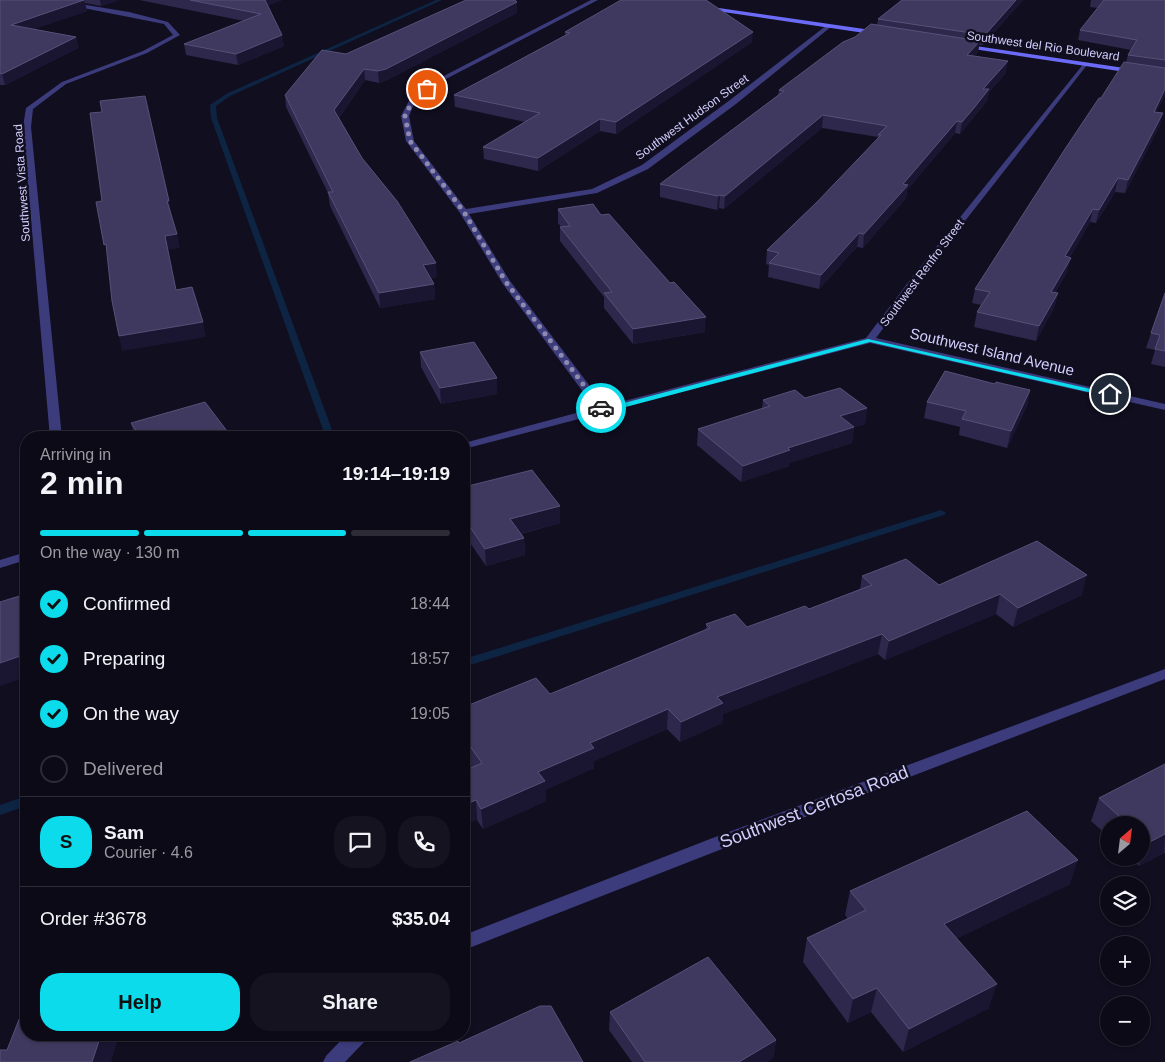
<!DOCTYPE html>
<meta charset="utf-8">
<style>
:root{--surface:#0c0a17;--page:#151320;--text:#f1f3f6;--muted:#9a9aa1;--line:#2c2b36;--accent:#0cdbeb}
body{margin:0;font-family:Helvetica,sans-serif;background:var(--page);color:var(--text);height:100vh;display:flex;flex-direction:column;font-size:19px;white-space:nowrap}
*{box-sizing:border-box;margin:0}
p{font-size:16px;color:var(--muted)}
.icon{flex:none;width:28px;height:28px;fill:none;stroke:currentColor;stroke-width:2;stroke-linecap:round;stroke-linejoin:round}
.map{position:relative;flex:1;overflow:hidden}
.panel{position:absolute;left:20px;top:431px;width:450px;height:610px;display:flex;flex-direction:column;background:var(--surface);border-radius:20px;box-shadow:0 1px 4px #0004,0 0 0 1px var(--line)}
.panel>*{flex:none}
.needle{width:32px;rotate:28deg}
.buttons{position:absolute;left:1100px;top:816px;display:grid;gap:10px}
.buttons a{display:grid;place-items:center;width:50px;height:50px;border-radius:50%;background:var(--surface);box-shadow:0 1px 4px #0004,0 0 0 1px var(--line);font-size:25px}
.pin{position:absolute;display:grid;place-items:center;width:42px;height:42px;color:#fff;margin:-21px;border:2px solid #fff;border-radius:50%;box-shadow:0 1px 5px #0007}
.courier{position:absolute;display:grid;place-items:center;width:50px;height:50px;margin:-25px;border:4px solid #0cdbeb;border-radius:50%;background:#fff;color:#222;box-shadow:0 1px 6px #0007}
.head em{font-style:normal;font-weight:800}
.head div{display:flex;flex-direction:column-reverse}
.head{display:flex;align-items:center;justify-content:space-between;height:85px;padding:0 20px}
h1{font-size:32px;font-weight:800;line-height:38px}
.bar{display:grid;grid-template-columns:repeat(4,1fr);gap:8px 5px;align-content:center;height:60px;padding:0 20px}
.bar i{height:6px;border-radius:4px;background:var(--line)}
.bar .current{background:var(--accent)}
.bar p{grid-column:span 4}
.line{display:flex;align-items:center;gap:12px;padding:0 20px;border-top:1px solid var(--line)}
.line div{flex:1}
.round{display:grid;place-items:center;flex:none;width:52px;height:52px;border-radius:20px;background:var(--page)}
ol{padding:0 20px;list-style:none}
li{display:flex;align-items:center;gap:15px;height:55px}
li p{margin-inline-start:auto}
li .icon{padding:5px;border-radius:50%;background:var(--accent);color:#111;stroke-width:4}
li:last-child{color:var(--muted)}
li i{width:28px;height:28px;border:2px solid var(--line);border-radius:50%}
.button{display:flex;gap:10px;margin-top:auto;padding:10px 20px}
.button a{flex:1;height:58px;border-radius:20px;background:var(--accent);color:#111;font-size:20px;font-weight:800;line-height:58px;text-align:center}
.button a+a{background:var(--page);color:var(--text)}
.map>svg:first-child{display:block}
</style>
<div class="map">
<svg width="1165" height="1062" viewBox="0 0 1165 1062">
<rect width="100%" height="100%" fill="#100e1f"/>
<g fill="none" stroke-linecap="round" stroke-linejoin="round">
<g fill="#0e2443" fill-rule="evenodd">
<path d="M436,0H442L230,96L216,106L217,118L335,438H326L211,118L210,105L226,94Z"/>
<path d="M941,510L946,513L944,515L464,667V659Z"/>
<path d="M26,796V806L0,815V805Z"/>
</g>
<g fill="#3c3b7c" fill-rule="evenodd">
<path d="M43,0H56L129,12L168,22L180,35L147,53L66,84L33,109L31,127L62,438H50L23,127L26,108L62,82L143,51L173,35L164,24Z"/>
<path d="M591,0H598L442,81L416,99L409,116L414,141L466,209L592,189L642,165L730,100L827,25L832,26L736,104L648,169L597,193L469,214L510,281L605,406L866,338L916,272L1085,62L1088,64L1087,65L922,276L876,338L1165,404V410L870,343L464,449V443L595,408L503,284L460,213L406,141L401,116L411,97L438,79Z"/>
<path d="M26,552V560L0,568V560Z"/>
<path d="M1165,669V679L722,849L464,950V935L710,839Z"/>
<path d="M346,1035H367L365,1041L345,1062H323L326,1056Z"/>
</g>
<g fill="#6b6bf7" fill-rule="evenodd">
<path d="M705,6L878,31L881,33L878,35L703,9Z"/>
<path d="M962,44L1165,74V78L960,47V45Z"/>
</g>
</g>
<g fill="#2d284c">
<path d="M0,0H119L101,6L85,3L87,11L33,29L76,37L78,48L5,85H0Z"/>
<path d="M139,0H282L268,5L284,46L238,65L186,55L184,44L244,21Z"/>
<path d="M902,0H1023L983,45H979L978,52L974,56L1006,73L989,92L987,101L960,134L955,133L907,190L906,198L863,248L857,247L819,289L768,277L769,265L766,264L767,250L816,203L878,139V137L822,128L724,209L719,208L717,210L660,197V184L778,95L779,90L855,37L877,25L878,19Z"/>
<path d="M1091,0H1165V95L1156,112L1160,125L1125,193L1115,192L1096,223L1090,222L1070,257L1067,272L1055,293H1058L1054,308L1036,341L974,327L977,312L981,305L972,303L975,289L1101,98L1126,62L1128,55L1131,50L1078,40L1080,30L1098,8L1090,7Z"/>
<path d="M517,13L387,80L379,83L365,80L339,118L362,158L437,277L431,278L434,284L435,299L380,308L330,206L328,193L286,107L285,95L346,54Z"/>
<path d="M565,32L752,42L616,134L600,131L538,171L484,159L483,147L525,122L455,107L454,95L565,35Z"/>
<path d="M558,209L601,215L705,332L633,344L604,308V297L560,241V227H561L558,223Z"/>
<path d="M1165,293V367L1151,364L1155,350L1146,348L1151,333Z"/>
<path d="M420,352L497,378V394L441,404L421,367Z"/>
<path d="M995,384L1030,390L1027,406L1007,448L959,435L960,427L924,418L927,402Z"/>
<path d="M805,398L867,408L865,424L854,427L852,443L789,463V466L741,482L697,445L698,429L762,408L763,400Z"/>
<path d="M131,423L227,431L228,438H135Z"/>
<path d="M464,487L560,506V523L521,534L524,538L525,555L486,566L464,534Z"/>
<path d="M862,576L939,585L1082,595L1013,627L996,614L885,660L878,654L723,714L722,723L680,742L667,729L594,761V768L545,790L546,801L483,829L477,820L472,768L464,756V707L550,694L706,629V624L747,627L809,609L860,589Z"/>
<path d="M1165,764V853H1164L1139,866L1130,858H1141V825H1109V837L1091,821L1099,798Z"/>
<path d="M1070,884L957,938L989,1008L903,1052L871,1012L848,1023L803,962L807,938L848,919L845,915L850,891Z"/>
<path d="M610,1012L776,1040L773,1058L767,1062H632L609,1030Z"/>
</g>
<g fill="#1a1632">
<path d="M84,0L87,11L14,36L11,25Z"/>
<path d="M100,0H119L101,6Z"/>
<path d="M263,0H282L264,7Z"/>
<path d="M1016,0H1023L983,45L985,35Z"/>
<path d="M517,2V13L387,80L379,83L378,71Z"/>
<path d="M753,32L752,42L616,134V122Z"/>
<path d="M282,35L284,46L238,65L236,54Z"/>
<path d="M76,37L78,48L5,85L2,74Z"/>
<path d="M980,41L978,52L965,66L967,55Z"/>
<path d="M1008,61L1006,73L989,92L987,101L960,134L962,122L983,89Z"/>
<path d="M364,69L365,80L336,122L334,110Z"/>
<path d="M1165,89V95L1150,124L1154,112Z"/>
<path d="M1163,113L1160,125L1125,193L1128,180Z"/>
<path d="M823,115L822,128L724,209L725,196Z"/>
<path d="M600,119V131L538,171V158Z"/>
<path d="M957,121L955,133L907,190L906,198L863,248L864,234L903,184Z"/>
<path d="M1118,178L1115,192L1096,223L1099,210Z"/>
<path d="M720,195L719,208L717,210L718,196Z"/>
<path d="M167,201H169L172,215Z"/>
<path d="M1093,209L1090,222L1062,271L1065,256Z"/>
<path d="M859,233L857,247L819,289L821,275Z"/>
<path d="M177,234L180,248L168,250L165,236Z"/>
<path d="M1071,258L1067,272L1047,306L1051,292Z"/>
<path d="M436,263L437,277L424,279L423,265Z"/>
<path d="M434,284L435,299L380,308L379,293Z"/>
<path d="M1058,293L1054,308L1036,341L1039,326Z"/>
<path d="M706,317L705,332L633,344V329Z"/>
<path d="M203,322L206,337L122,351L119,336Z"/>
<path d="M497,378V394L441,404L440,388Z"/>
<path d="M1030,390L1027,406L1007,448L1011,431Z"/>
<path d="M867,408L865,424L854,427L852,443L789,463V466L741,482L743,466L788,448L840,416Z"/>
<path d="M227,431L228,438H205Z"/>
<path d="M560,506V523L511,536L510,519Z"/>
<path d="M524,538L525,555L486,566L485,549Z"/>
<path d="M1087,575L1082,595L1013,627L1018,608Z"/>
<path d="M1000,594L996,614L885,660L889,641Z"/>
<path d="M882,634L878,654L723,714L722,723L680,742L681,722L717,697Z"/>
<path d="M26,654V677L0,686V663Z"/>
<path d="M668,709L667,729L594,761V768L545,790L546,801L483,829L481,809L538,772L590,743Z"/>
<path d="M476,800L477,820L464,825V805Z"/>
<path d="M1165,834L1164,853L1139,866L1148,843Z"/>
<path d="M1078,860L1070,884L938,948L944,924Z"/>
<path d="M997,984L989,1008L903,1052L909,1029Z"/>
<path d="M877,988L871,1012L848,1023L853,999Z"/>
<path d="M101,1035H116L118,1039L111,1062H92Z"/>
<path d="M776,1040L773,1058L767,1062H739Z"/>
</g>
<g fill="#3f395f" stroke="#565178">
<path d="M0,0H84L11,25L76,37L2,74L0,73Z"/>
<path d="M190,0H265L282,35L236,54L184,44L261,14Z"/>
<path d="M466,0H515L517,2L386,69L378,71L364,69L334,110L362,158L397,201L436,263L423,265L434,284L379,293L328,192H333L285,95L322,50L346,54Z"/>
<path d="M621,0H706L753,32L616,122L600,119L538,158L483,147L540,113L454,95L570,33L565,32Z"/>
<path d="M902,0H1016L985,35L878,19Z"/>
<path d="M1104,0H1165V60L1128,55L1137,40L1080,30Z"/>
<path d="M871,24L980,41L967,55L1008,61L983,89H989L974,108L962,122L957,121L903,184L908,185L864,234L859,233L821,275L769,263L779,253L767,250L816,203L881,135H878L887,126L823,115L725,196L720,195L718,196L660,184L784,91L779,90L843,42L855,37Z"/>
<path d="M1124,62L1165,68V89L1154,112L1163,113L1128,180L1118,178L1099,210L1093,209L1065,256L1071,258L1051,292L1058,293L1039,326L977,312L990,292L975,289L1065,149L1099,98H1101Z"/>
<path d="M145,96L169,201H167L177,234L165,236L176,290L192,287L203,322L119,336L112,301L106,244L104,245L96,202L102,201L90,113L102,112L100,101Z"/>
<path d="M593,204L601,215L609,214L670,283L674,282L706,317L633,329L604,293L612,292L560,227L570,226L558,209Z"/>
<path d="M1165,293V351L1155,349L1160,335L1151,333Z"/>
<path d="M474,342L497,378L440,388L420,352Z"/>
<path d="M945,371L995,384L996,382L1030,390L1011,431L962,419L966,411L927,402Z"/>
<path d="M840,388L867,408L840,416L854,427L788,448L790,450L743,466L698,429L770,406L763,400L795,390L805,398Z"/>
<path d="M205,402L227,431L205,438H141L131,423Z"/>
<path d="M532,470L560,506L510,519L524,538L485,549L464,518V487Z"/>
<path d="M1037,541L1087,575L1018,608L1000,594L889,641L882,634L717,697L723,703L681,722L668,709L590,743L594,748L538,772L545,781L481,809L476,800L464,805V771L482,763L464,738V707L536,678L550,694L710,628L706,624L735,614L747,627L805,606L809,609L872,585L862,576L906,559L939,585Z"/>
<path d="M26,594V654L0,663V602Z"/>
<path d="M1165,764V834L1148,843L1141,836V825H1129L1099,798Z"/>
<path d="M1027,811L1078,860L944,924L997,984L909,1029L877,988L853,999L807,938L866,910L850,891Z"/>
<path d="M708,957L776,1040L739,1062H645L610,1012Z"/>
<path d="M540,1006H551L583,1062H410L458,1041L459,1043Z"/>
<path d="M22,1012H26V1035H101L92,1062H0V1050H7Z"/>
</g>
<path fill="#0cdbeb" d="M868,339L1113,394L1110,397L870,342L603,413L598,408L601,406L605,408Z"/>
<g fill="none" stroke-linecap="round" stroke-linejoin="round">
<path stroke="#8e8baf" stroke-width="5" stroke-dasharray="0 9" d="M427,89L414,98L405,116L410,141L464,212L506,282L601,408"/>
</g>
<g text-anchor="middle" stroke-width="5" stroke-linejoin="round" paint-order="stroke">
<g font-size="12" fill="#d2cefd" stroke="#100e1f">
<text transform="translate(1043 46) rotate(8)" y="4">Southwest del Rio Boulevard</text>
<text transform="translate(692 117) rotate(-36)" y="4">Southwest Hudson Street</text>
<text transform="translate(22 183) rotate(-94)" y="4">Southwest Vista Road</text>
<text transform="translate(922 273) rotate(-53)" y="4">Southwest Renfro Street</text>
</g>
<g font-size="15" fill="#d2cefd" stroke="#100e1f">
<text transform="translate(992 352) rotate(13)" y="5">Southwest Island Avenue</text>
</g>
<g font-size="18" fill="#d2cefd" stroke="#100e1f">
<text transform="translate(814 807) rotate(-21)" y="6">Southwest Certosa Road</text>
</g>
</g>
</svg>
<div class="buttons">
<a><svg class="needle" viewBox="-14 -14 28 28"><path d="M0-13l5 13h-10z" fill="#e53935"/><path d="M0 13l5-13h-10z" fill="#9a9aa1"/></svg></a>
<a><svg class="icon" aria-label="layers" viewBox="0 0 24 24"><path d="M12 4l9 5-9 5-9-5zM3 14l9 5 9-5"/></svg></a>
<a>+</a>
<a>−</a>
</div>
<div class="pin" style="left:427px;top:89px;background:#ea580c"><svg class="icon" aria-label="bag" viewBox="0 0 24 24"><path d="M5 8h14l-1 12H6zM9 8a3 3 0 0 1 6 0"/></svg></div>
<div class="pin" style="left:1110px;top:394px;background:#1f2937"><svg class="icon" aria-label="home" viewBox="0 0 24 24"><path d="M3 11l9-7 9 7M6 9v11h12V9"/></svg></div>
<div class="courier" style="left:601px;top:408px"><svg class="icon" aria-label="car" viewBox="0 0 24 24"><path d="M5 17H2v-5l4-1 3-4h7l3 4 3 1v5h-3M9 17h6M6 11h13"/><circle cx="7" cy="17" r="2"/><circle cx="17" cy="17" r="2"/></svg></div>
<section class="panel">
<div class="head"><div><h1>2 min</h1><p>Arriving in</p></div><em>19:14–19:19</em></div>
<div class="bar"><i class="current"></i><i class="current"></i><i class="current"></i><i></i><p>On the way · 130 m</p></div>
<ol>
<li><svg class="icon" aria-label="check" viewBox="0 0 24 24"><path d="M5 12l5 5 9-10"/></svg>Confirmed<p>18:44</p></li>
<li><svg class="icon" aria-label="check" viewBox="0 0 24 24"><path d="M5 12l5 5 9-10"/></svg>Preparing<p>18:57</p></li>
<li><svg class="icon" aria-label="check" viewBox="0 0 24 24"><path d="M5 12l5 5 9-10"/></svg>On the way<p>19:05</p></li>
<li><i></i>Delivered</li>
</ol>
<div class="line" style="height:90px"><b class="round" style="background:var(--accent);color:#111">S</b><div><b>Sam</b><p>Courier · 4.6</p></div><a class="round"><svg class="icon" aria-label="chat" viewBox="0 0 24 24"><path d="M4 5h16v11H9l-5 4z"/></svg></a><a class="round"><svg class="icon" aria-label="phone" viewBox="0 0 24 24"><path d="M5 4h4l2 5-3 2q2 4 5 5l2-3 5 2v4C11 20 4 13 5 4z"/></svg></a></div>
<div class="line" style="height:65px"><div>Order #3678</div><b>$35.04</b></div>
<div class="button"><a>Help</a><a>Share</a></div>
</section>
</div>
